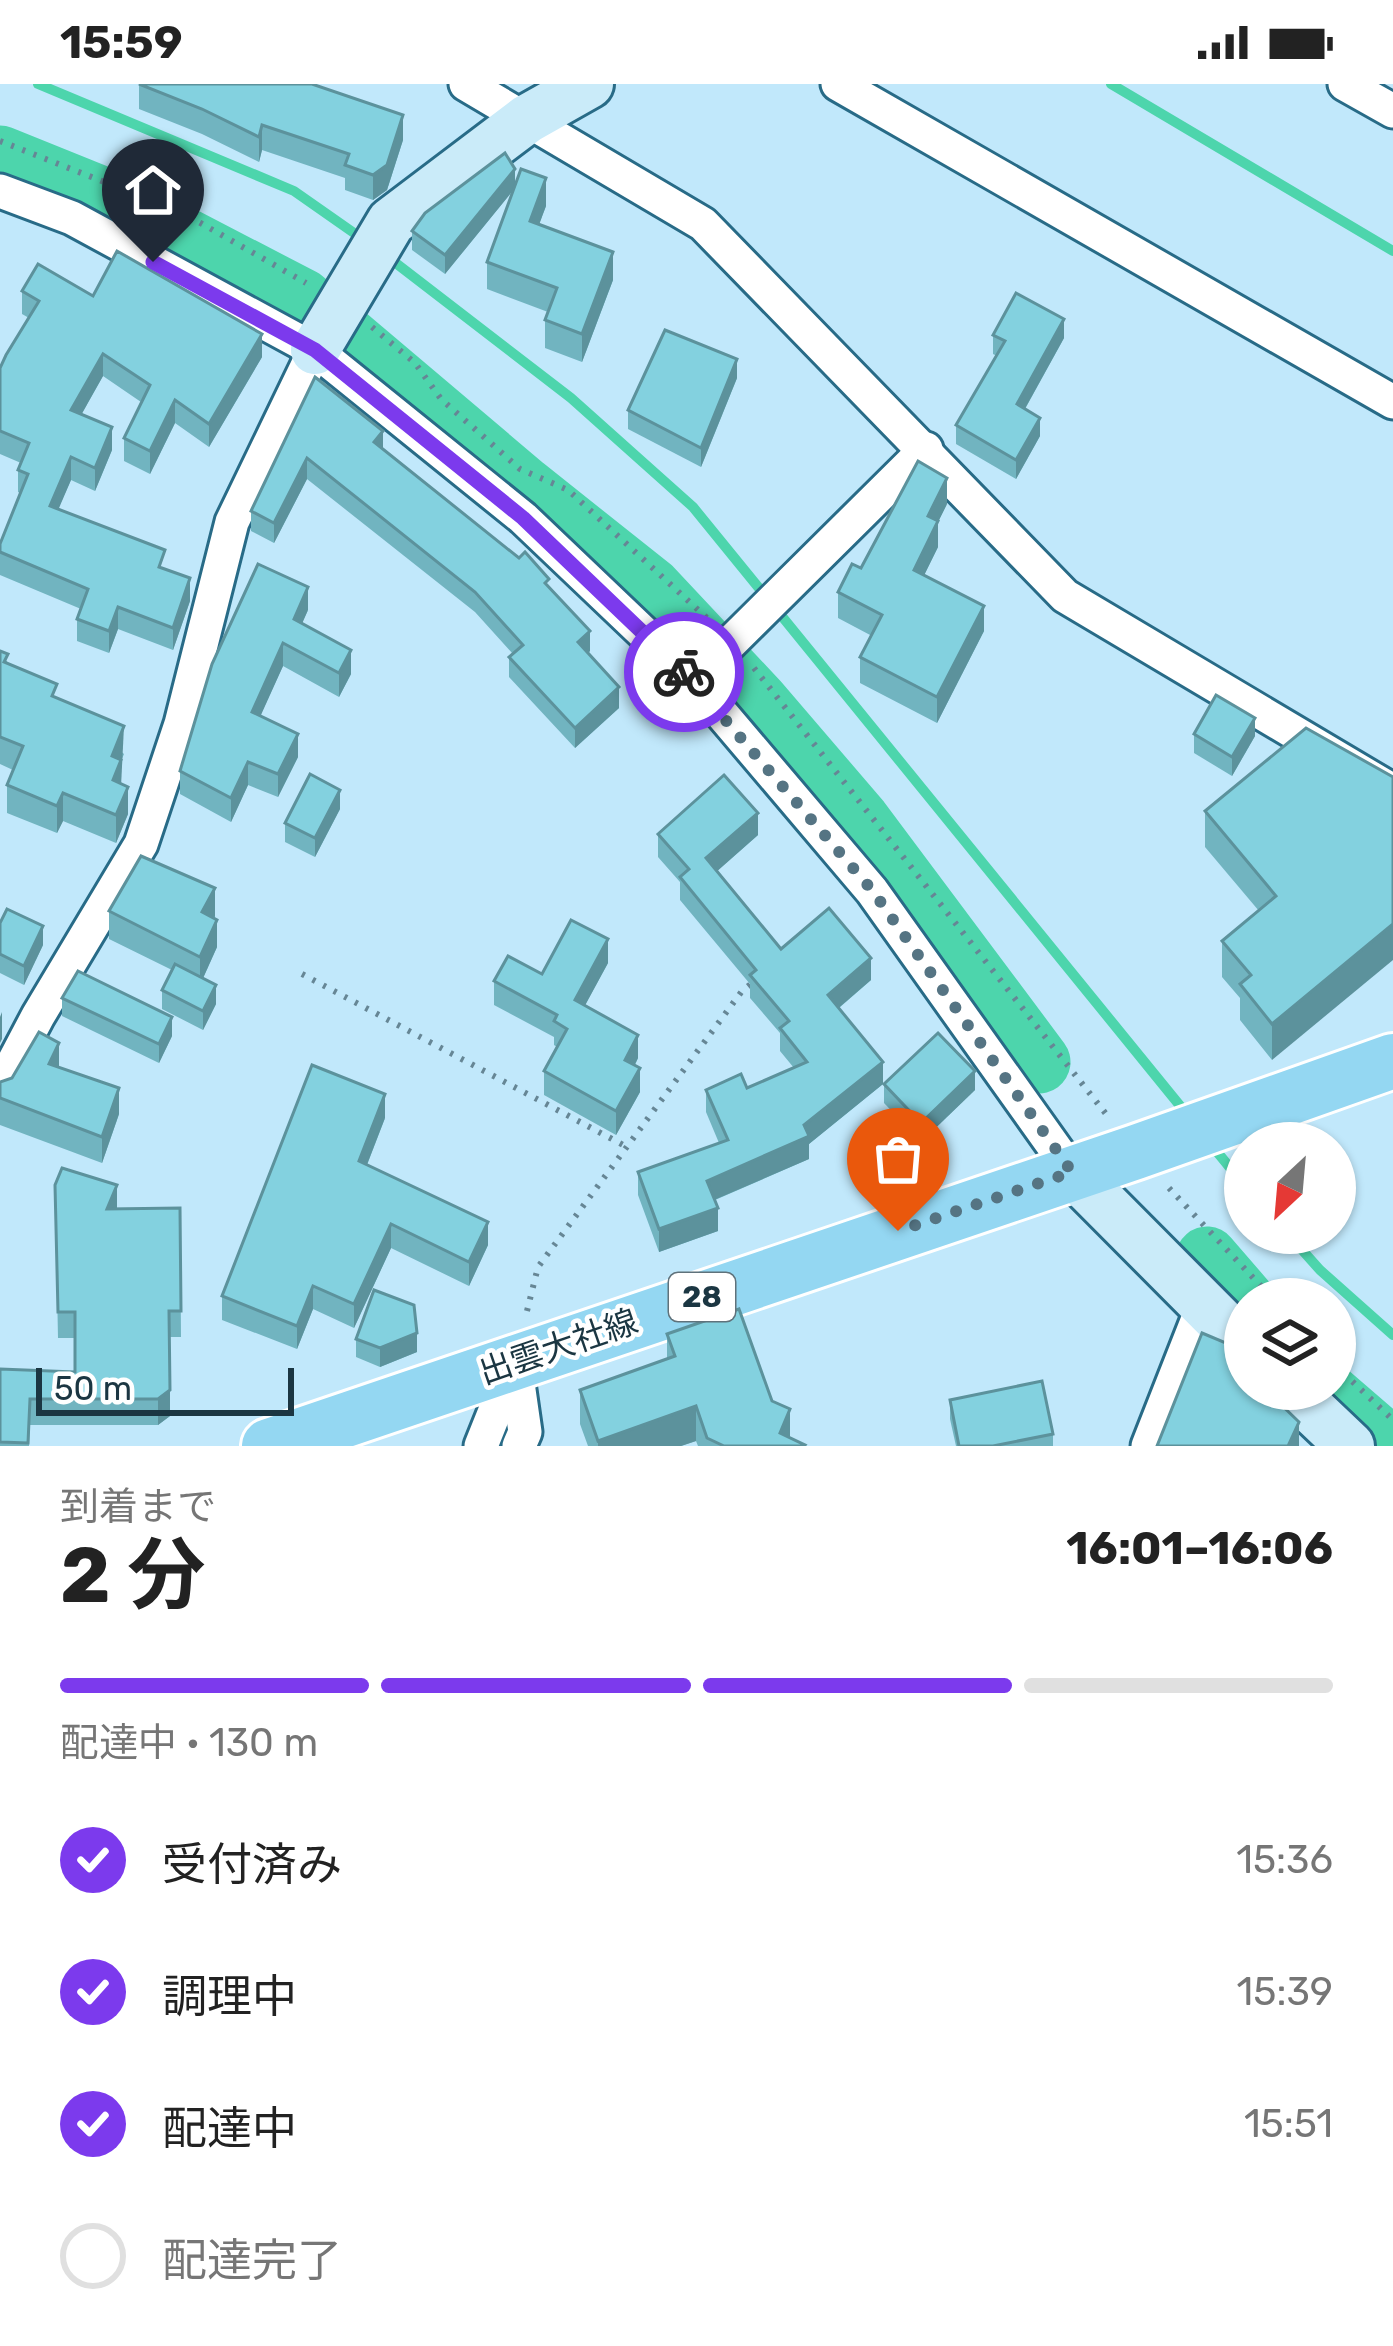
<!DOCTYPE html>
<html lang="ja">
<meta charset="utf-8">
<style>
:root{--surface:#fff;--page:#f2f2f2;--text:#222;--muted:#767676;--line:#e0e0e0;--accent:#7c3aed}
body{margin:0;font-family:Rubik,"Noto Sans JP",sans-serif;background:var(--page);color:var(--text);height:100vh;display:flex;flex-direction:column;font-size:45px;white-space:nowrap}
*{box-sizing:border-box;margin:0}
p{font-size:39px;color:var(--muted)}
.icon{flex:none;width:66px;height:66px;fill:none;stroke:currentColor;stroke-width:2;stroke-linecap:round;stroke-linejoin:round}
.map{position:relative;height:1362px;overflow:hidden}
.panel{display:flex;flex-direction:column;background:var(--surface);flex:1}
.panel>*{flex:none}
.needle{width:78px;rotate:206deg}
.tools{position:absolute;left:1224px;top:1038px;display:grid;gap:24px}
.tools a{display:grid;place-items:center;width:132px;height:132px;border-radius:50%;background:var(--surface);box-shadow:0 3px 9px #0004;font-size:60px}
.scale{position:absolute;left:36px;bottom:30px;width:258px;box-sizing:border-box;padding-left:12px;border:6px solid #1b3642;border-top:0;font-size:33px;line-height:42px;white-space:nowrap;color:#1b3642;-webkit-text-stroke:9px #fff;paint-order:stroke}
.pin{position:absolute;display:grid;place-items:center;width:102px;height:102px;color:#fff;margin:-123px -51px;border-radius:50% 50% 50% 0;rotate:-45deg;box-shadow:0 0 12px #0007}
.pin .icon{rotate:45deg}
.courier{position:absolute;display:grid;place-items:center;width:120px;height:120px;margin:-60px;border:9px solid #7c3aed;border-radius:50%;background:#fff;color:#222;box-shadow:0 3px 15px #0007}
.head em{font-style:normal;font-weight:700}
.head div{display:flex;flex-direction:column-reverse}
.head{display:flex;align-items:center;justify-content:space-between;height:204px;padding:0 60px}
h1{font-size:78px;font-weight:700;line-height:90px}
.bar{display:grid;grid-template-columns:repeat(4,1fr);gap:18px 12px;align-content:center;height:144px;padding:0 60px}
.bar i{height:15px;border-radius:9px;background:var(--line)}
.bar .current{background:var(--accent)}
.bar p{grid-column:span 4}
ol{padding:0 60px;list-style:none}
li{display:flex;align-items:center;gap:36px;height:132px}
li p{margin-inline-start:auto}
li .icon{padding:12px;border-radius:50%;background:var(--accent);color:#fff;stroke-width:4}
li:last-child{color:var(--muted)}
li i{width:66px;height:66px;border:6px solid var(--line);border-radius:50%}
.status{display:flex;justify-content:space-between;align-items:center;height:84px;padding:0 60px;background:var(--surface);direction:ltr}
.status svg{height:33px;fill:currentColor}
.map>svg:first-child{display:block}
</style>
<div class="status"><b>15:59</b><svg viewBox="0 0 49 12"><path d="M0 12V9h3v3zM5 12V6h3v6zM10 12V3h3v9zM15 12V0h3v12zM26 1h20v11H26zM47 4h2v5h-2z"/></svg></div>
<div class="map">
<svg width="1393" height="1362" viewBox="0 0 1393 1362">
<rect width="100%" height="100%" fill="#c1e8fb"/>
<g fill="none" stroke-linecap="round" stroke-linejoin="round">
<g stroke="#4dd5ac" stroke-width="10">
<path d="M38,0L294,107L364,156"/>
<path d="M1111,0L1393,167"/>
<path d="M384,170L571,314L693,423L1190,1034"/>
<path d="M1209,1058L1245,1102"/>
<path d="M1287,1149L1320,1186L1393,1251"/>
</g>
<g stroke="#4dd5ac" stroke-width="63">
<path d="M0,73L119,121L302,216L524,404L651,505L757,618L859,737L1039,978"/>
<path d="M1207,1174L1245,1218"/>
<path d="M1322,1305L1388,1362"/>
</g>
<g stroke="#286b87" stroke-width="39">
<g id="street">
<path d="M466,0L703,140L1065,512L1393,707"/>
<path d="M838,0L1393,318"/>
<path d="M1345,0L1393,27"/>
<path d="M0,107L72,134L315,266L523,434L693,596L872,807L1072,1088"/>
<path d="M693,596L926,365"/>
<path d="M0,1004L38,932L141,760L181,640L232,438L315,266"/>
<path d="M515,1278L525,1348L519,1362"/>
<path d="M481,1362L515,1277"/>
<path d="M1148,1362L1203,1222"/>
</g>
</g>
<g stroke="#286b87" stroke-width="54">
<g id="secondary">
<path d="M315,266L391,138L527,35L589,0"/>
<path d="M1072,1088L1245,1262"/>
<path d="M1290,1305L1350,1362"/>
</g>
</g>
<g stroke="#fff" stroke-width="60">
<path id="primary" d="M269,1362L1136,1068L1393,977"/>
</g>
<g stroke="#668695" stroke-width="6" stroke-dasharray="3 9" stroke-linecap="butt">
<path d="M0,57L183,129L306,199"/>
<path d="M372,243L415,279L441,315L520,385L568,406L708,535"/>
<path d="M754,584L1110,1035"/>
<path d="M302,890L627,1063"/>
<path d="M1169,1104L1273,1215"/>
<path d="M527,1227L538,1183L742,907L752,899"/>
<path d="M1335,1281L1393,1336"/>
</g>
<use href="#street" stroke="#fff" stroke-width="33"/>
<use href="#secondary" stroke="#caebf9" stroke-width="48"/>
<use href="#primary" stroke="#94d7f2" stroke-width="54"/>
</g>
<g fill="#71b4c0">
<path d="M139,0L403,56L387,106L373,116L345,106V94L262,66L259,78L202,50L139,25Z"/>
<path d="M515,103L546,122L539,140L613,196L582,278L545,264V236L548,228L487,205V178L514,105L445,190L412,166V147Z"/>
<path d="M22,207L93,212L262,273L209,363L175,339L150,390L124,377V354L141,318L103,292L81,331L112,366L95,407L71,396L58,425L165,485L190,517L173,566L118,545L109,569L77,557V535L81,525L0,491V460L20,409L18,408V386L21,379L0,370V284L29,234L22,230Z"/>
<path d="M993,251L1064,254L1025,325L1040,352L1016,395L956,360V341L997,272L993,270Z"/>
<path d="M315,293L383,365L549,504L590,567L588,569L619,624L575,664L509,593V573L513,570L475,528L307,395L274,459L251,447V427Z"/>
<path d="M737,294L701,383L628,345V326Z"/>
<path d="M947,420L938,438V463L924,491L984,547L937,639L860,599V573L872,552L838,534V508L861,484Z"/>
<path d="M308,526L302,539L351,590L339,613L283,582L260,632L298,673L278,713L248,701L231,738L180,710V687Z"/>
<path d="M0,567L8,579L57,615L124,670L121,677V700L128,730L116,759L63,737L57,749L7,729V701L13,686L0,680Z"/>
<path d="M1306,644L1272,976L1240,936V914L1222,893V857L1259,827L1205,763V727Z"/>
<path d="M1194,650L1255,652L1232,692L1194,669Z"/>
<path d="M340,725L315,773L285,758V739Z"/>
<path d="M658,750L758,751L717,787L781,865L871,896L839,924L883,1000L809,1060V1075L715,1116L718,1147L659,1168L638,1111V1088L719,1059L706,1028V1006L747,1004L794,984L780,967V949L750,914V900L680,816V798L658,773Z"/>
<path d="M109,827L215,832L217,863L203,894L216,920L203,946L162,925V906L172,886L109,855Z"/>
<path d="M0,839L43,861L24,901L0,889Z"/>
<path d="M608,879L585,921L638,974L635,981L640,1008L616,1051L544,1011V987L557,963L554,961V953L494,921V897Z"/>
<path d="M62,914L172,952L159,979L62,932Z"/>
<path d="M59,983L119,1030L102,1079L0,1041V998Z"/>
<path d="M884,1000L975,1006L921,1058L884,1019Z"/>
<path d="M385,1034L367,1081L488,1161L469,1202L391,1164L354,1244L313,1225L297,1265L222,1236V1212Z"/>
<path d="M55,1101L117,1125L180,1124L181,1253H169L170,1332L158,1341H30L29,1362H0V1285L75,1288V1254H58Z"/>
<path d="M667,1250L772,1317L790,1354L805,1362H698L696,1357L681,1362H588L580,1340V1306L667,1275Z"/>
<path d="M356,1255L417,1268L380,1283L356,1273Z"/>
<path d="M950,1316L1053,1350V1362H956L950,1335Z"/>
</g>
<g fill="#5c929c">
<path d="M403,31V56L387,106L373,116V91Z"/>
<path d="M262,41V66L259,78V53Z"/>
<path d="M515,85V104L445,190V171Z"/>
<path d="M546,94V122L530,165V137Z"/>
<path d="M613,168V196L582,278V250Z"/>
<path d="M1064,235V254L1017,339V320Z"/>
<path d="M262,250V273L209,363V340Z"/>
<path d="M103,270V292L71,349V326Z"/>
<path d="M737,275V294L701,383V364Z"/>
<path d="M175,316V339L150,390V367Z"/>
<path d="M1040,334V352L1016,395V376Z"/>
<path d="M112,343V366L95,407V384Z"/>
<path d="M383,347V368L374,358Z"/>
<path d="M71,373V396L50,445V422Z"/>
<path d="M307,374V395L274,459V439Z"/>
<path d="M947,394V420L938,438V463L914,512V486L928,432Z"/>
<path d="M190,494V517L173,566V544Z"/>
<path d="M308,503V526L294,558V535Z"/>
<path d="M984,522V547L937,639V613Z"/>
<path d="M118,523V545L109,569V547Z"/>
<path d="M590,547V567L578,578V558Z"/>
<path d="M283,559V582L252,651V628Z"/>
<path d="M351,566V590L339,613V589Z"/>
<path d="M619,603V624L575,664V644Z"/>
<path d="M1255,634V652L1232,692V673Z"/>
<path d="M124,642L121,703L113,724L112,672Z"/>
<path d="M298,650V673L278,713V690Z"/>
<path d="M248,678V701L231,738V714Z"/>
<path d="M128,703V730L116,759V731Z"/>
<path d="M340,706V725L315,773V754Z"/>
<path d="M63,709V737L57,749V722Z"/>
<path d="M758,729V751L706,797V774Z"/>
<path d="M215,804V832L202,856V828Z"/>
<path d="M217,836V863L200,901V873Z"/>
<path d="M1393,840V876L1272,976V940Z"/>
<path d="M43,842V861L24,901V882Z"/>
<path d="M608,855V879L575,940V916Z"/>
<path d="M871,874V896L828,933V911Z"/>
<path d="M216,901V920L203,946V927Z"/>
<path d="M2,928V955L0,959V933Z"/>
<path d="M172,933V952L159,979V960Z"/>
<path d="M638,951V974L625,1000V976Z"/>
<path d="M59,959V986L49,980Z"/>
<path d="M883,978V1000L809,1060V1075L707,1119V1097L804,1041Z"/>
<path d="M640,984V1008L616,1051V1027Z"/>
<path d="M975,987V1006L921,1058V1039Z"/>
<path d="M119,1004V1030L102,1079V1053Z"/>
<path d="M385,1010V1034L359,1101V1077Z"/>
<path d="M117,1101V1127L107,1125Z"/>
<path d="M718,1124V1147L659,1168V1145Z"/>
<path d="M488,1138V1161L469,1202V1178Z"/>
<path d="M391,1140V1164L354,1244V1220Z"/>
<path d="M313,1202V1225L297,1265V1242Z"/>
<path d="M417,1249V1268L380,1283V1264Z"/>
<path d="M170,1306V1332L158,1341V1315Z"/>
<path d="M696,1322V1357L681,1362H598V1357Z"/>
<path d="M790,1325V1359L780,1349Z"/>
<path d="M1299,1338V1362H1288Z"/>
</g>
<g fill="#83d1df" stroke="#5c929c" stroke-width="3">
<path d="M139,0H312L403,31L387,81L373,91L345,81L349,70L262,41L259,53L202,25Z"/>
<path d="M505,69L515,85L445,171L412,147L425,129Z"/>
<path d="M521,85L546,94L530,137L613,168L582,250L545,236L557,204L487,178Z"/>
<path d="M117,167L262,250L209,340L175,316L150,367L124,354L150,301L103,270L71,326L112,343L95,384L71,373L50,422L165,466L159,483L190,494L173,544L118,523L109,547L77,535L88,505L0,468V460L28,390L18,386L29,359L0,347V284L6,271L39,217L22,207L38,180L93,212Z"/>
<path d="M1016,209L1064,235L1017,320L1040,334L1016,376L956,341L1005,257L993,251Z"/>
<path d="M665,246L737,275L701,364L628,326Z"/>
<path d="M315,293L383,347L374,358L519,474L525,468L549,495L545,499L590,547L578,558L619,603L575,644L509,573L523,561L475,508L307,374L274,439L251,427Z"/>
<path d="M918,377L947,394L928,432L938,437L914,486L984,522L937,613L860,573L882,531L838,508L852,480L861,484Z"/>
<path d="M258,480L308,503L294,535L351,566L339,589L283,559L252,628L298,650L278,690L248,678L231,714L180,687L212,580Z"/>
<path d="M0,567L8,570L4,578L57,600L52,612L124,642L112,672L121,676L113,696L128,703L116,731L63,709L57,722L7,701L23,662L0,653Z"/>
<path d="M1216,611L1255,634L1232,673L1194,650Z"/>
<path d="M1306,644L1393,693V840L1272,940L1240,900L1251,891L1222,857L1276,812L1205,727Z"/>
<path d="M310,690L340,706L315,754L285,739Z"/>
<path d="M724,691L758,729L706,774L781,865L829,824L871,874L828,911L883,978L804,1041L809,1052L707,1097L718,1124L659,1145L638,1088L728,1056L706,1006L741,990L747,1004L807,978L780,944L789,937L750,891L756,886L680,793L689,785L658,750Z"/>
<path d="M141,772L215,804L202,828L217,836L200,873L109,827Z"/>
<path d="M7,825L43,842L24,882L0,870V839Z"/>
<path d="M571,836L608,855L575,916L638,951L625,976L640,984L616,1027L544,987L567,945L554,937L557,931L494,897L508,872L542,890Z"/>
<path d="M175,880L216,901L203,927L162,906Z"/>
<path d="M78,887L172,933L159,960L62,914Z"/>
<path d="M39,948L59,959L49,980L119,1004L102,1053L0,1014V998L12,994Z"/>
<path d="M938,949L975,987L921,1039L884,1000Z"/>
<path d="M312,981L385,1010L359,1077L488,1138L469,1178L391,1140L354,1220L313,1202L297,1242L222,1212Z"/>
<path d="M62,1084L117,1101L107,1125L180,1124L181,1227H169L170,1306L158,1315H30L28,1359L0,1358V1285L75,1288V1228H58L55,1101Z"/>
<path d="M374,1206L414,1221L417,1249L380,1264L356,1255Z"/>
<path d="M739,1225L772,1317L790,1325L780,1349L805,1361L804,1362H724L707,1354L696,1322L598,1357L580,1306L675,1272L667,1250Z"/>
<path d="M1202,1249L1226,1259L1245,1278V1305H1265L1299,1338L1288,1362H1157Z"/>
<path d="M1042,1297L1053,1350L993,1362H959L950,1316Z"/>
</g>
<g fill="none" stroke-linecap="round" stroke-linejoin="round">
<path stroke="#557483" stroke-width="12" stroke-dasharray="0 21.6" d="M684,588L872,806L1072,1088L898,1147"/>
<path stroke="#7c3aed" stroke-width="15" d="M153,178L315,266L523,434L684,588"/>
</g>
<g text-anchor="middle" stroke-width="9" stroke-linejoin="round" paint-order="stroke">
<rect fill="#fff" stroke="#5f727b" stroke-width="3" x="669" y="1189" width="66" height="48" rx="9"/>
<g font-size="30" font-weight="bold" fill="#1b3642">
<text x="702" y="1223">28</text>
</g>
<g font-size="33" fill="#1b3642" stroke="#fff">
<text transform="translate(558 1262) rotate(-19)" y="12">出雲大社線</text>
</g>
</g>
</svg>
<div class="tools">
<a><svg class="needle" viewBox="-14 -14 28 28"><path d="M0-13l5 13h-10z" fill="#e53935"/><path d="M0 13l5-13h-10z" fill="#767676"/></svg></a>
<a><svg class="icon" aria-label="layers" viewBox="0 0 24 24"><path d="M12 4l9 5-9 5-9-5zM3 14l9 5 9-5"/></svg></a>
</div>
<div class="scale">50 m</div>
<div class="pin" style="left:898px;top:1147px;background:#ea580c"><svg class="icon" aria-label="bag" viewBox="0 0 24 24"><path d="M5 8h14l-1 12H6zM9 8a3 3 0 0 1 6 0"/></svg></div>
<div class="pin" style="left:153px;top:178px;background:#1f2937"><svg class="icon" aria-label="home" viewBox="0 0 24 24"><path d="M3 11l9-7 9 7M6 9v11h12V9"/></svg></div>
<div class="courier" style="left:684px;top:588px"><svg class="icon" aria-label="bike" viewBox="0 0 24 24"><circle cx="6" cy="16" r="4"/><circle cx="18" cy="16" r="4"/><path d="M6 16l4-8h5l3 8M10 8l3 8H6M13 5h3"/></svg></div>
</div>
<section class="panel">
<div class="head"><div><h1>2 分</h1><p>到着まで</p></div><em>16:01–16:06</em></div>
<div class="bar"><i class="current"></i><i class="current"></i><i class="current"></i><i></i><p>配達中 · 130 m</p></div>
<ol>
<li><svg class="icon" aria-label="check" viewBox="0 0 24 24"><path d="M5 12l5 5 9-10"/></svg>受付済み<p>15:36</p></li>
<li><svg class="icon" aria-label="check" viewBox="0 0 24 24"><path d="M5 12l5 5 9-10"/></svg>調理中<p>15:39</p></li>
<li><svg class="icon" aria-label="check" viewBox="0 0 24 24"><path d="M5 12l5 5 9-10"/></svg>配達中<p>15:51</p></li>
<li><i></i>配達完了</li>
</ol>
</section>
